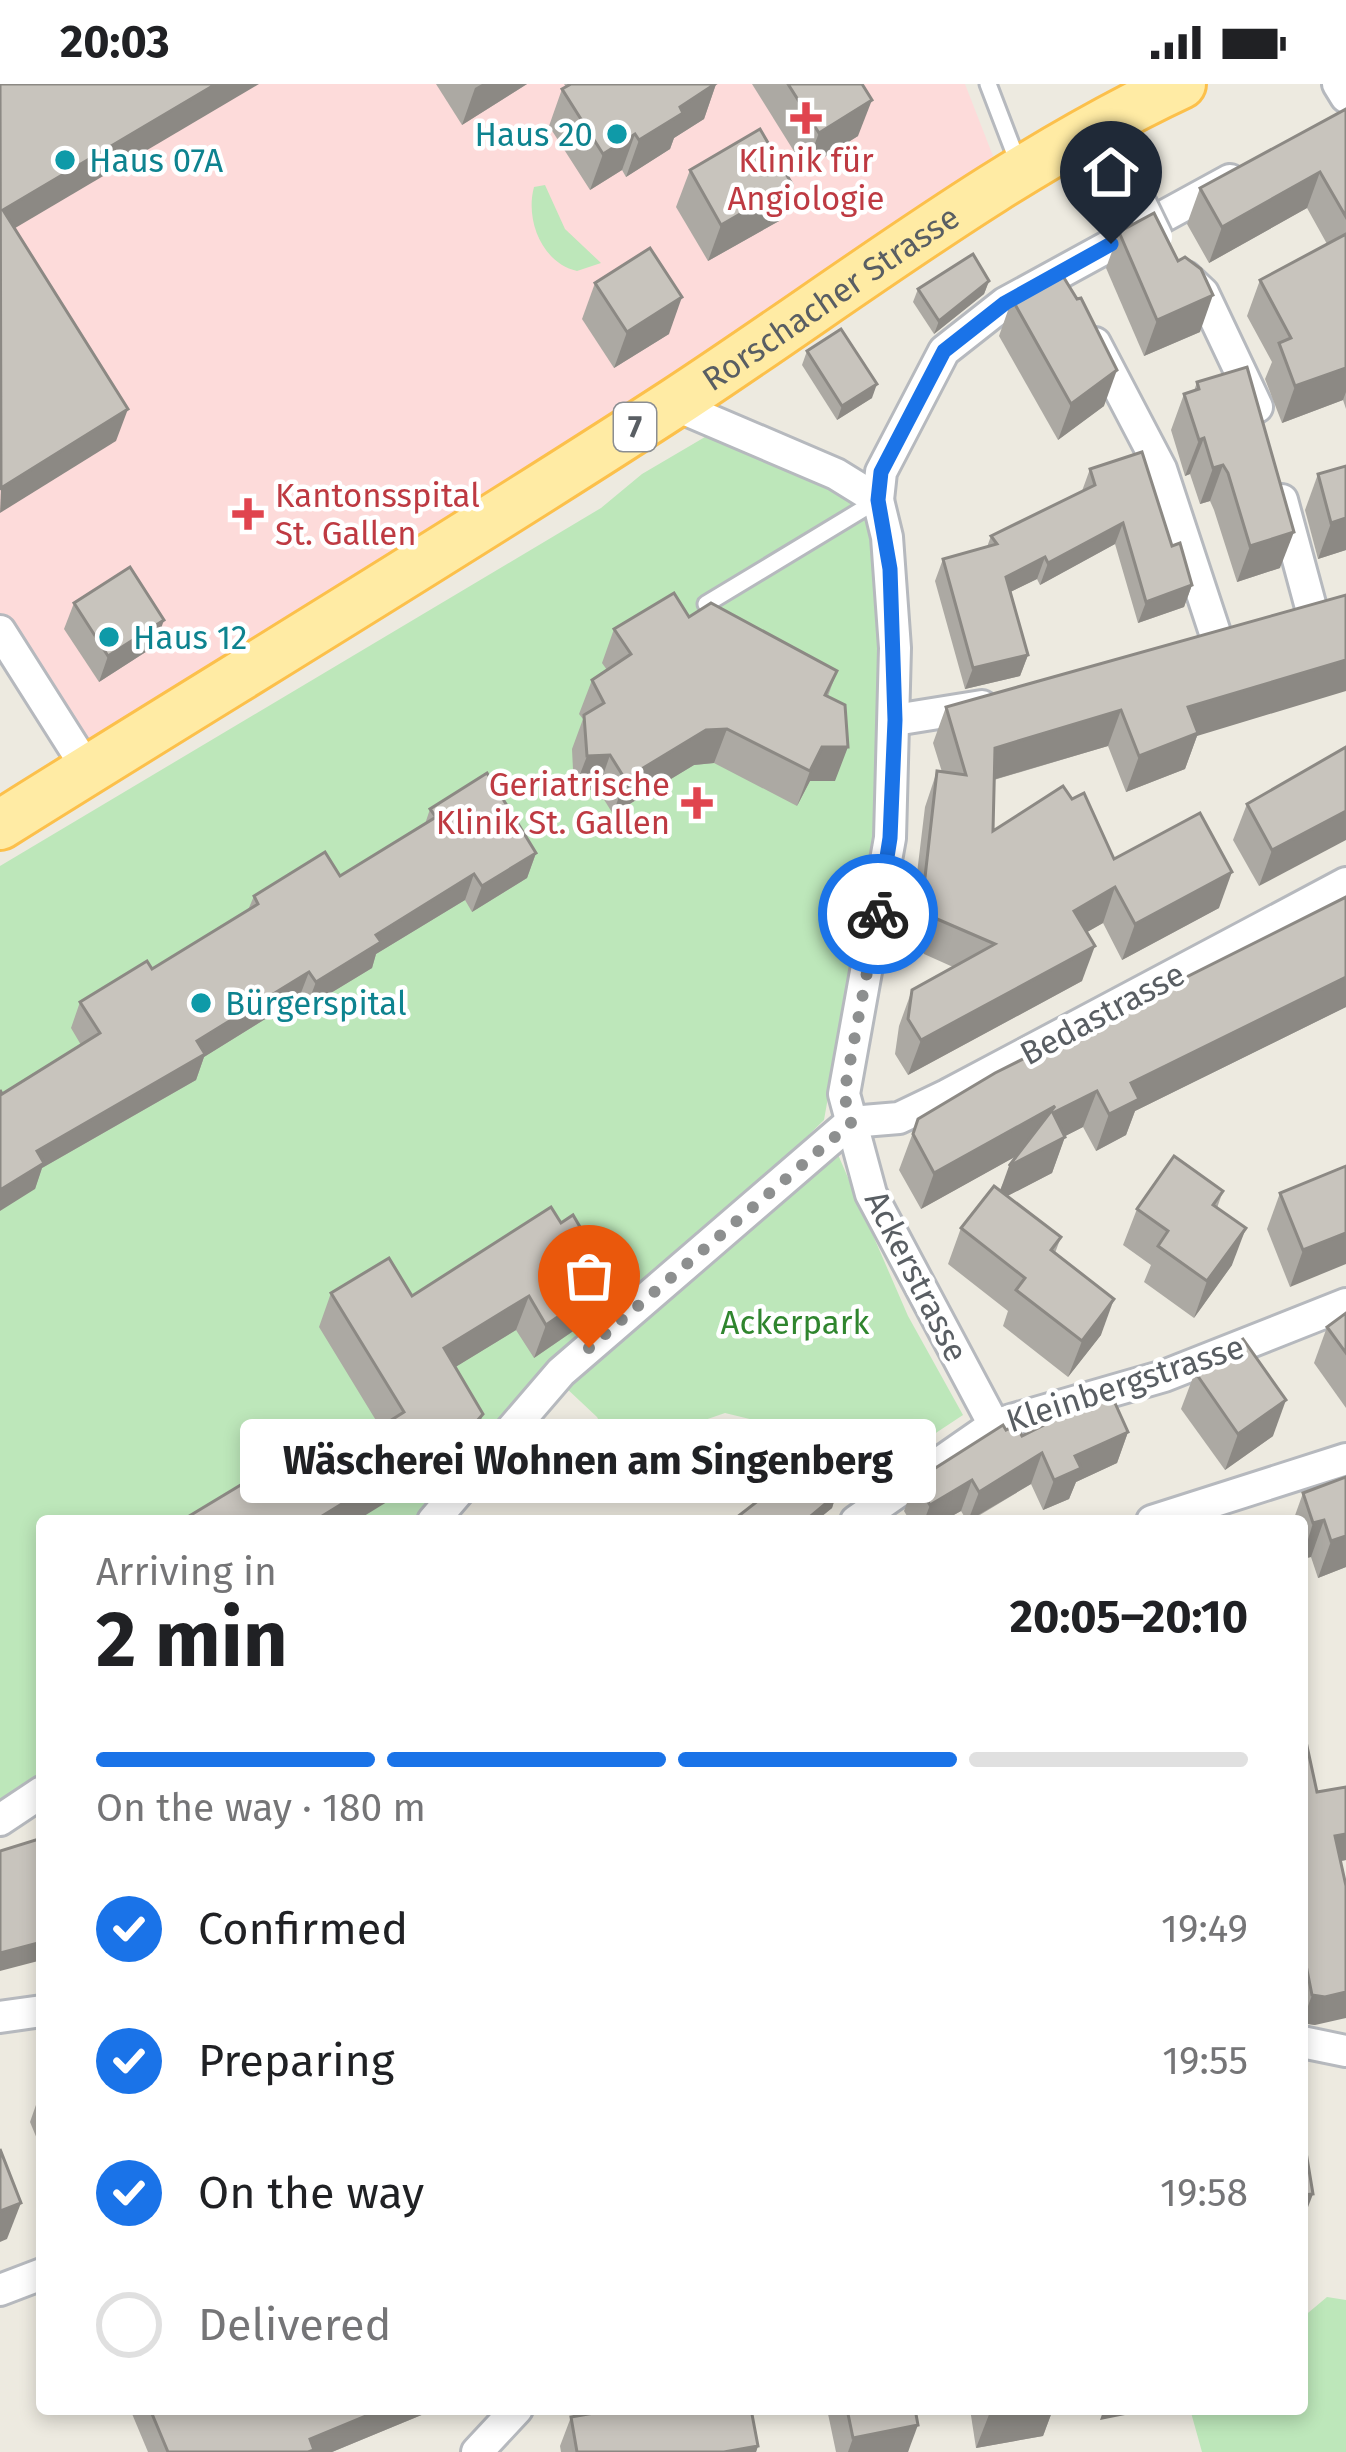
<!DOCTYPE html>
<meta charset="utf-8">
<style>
:root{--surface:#fff;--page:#f2f2f2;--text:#202124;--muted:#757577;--line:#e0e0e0;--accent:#1a73e8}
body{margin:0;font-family:"Fira Sans",sans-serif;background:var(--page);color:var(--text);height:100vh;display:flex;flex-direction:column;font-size:45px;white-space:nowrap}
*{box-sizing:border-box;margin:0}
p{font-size:39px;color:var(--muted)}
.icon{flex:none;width:66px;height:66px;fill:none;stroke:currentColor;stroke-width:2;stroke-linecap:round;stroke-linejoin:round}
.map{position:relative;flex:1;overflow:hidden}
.sheet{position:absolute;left:36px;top:1431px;width:1272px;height:900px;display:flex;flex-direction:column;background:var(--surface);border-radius:12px;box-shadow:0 6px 18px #0003}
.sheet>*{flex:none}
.pin{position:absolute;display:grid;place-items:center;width:102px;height:102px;color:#fff;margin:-123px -51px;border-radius:50% 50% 50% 0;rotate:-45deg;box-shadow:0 0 12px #0007}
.pin .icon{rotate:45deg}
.courier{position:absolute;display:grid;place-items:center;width:120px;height:120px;margin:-60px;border:9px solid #1a73e8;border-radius:50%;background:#fff;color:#222;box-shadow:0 3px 15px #0007}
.bubble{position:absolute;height:84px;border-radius:12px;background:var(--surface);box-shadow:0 6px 18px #0003;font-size:39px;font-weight:700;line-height:84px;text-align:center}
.summary em{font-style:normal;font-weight:700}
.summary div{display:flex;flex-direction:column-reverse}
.summary{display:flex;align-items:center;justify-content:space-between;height:204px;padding:0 60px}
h1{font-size:78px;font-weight:700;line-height:90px}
.bar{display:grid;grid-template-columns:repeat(4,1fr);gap:18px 12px;align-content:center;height:144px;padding:0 60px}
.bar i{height:15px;border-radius:9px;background:var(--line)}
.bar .active{background:var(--accent)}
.bar p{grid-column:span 4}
ol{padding:0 60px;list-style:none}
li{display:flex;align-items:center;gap:36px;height:132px}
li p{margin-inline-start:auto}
li .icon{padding:12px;border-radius:50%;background:var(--accent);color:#fff;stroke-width:4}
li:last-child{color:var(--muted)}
li i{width:66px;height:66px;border:6px solid var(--line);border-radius:50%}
.status{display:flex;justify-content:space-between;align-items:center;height:84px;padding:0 60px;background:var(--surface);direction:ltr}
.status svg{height:33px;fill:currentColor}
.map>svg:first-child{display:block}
</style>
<div class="status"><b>20:03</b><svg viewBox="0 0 49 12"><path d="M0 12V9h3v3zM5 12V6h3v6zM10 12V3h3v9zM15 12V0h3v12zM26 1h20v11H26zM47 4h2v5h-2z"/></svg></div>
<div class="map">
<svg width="1346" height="2368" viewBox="0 0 1346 2368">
<rect width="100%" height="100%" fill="#edeae0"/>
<path fill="#fddbda" d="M0,0H965L993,72L672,320L88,686L0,541Z"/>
<g fill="#bde7ba">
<path d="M545,101L565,145L601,179L577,187C542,179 525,136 534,103Z"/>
<path d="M722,343L878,416L895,636L824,1036L416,1437H42V1701L0,1724V782L601,424L642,390Z"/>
<path d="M836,1066L908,1232L963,1331L901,1372L725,1329L615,1367L597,1333L564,1302Z"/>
<path d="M1327,2213L1346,2216V2368H1202L1190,2325H1302V2234Z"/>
</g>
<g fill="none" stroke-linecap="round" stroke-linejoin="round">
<g stroke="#b6b9be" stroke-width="21">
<g id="lane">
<path d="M988,0L1019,81"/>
<path d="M706,520L878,416"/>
</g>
</g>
<g stroke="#b6b9be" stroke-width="36">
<g id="street">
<path d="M1338,0L1346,13"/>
<path d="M1127,25L1119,76L1141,120"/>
<path d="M1186,193L1203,209L1257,323"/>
<path d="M1095,259L1161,385L1218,558"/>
<path d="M672,320L836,390L878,416L887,453L895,564L890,754L844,1010L871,1110L994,1341"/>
<path d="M878,416L881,388L944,267L1005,219L1230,96"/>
<path d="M1282,416L1313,531"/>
<path d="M0,547L88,686"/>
<path d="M895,636L982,622"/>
<path d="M851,1038L899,1034L947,1011L1346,799"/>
<path d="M433,1437L561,1288L851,1038"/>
<path d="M856,1437L994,1341L1164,1292L1346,1220"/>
<path d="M1152,1437L1346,1375"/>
<path d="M0,1736L42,1708"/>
<path d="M0,1933L42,1927"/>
<path d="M1302,1958L1346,1967"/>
<path d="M0,2206L42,2190"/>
<path d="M477,2368L517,2325"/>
</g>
</g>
<g stroke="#fcc04b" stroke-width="54">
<g id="primary">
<path id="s1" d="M0,741C225,600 453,463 676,318C841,210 1002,84 1181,0"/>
</g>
</g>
<use href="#lane" stroke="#fff" stroke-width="15"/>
<use href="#street" stroke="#fff" stroke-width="30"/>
<use href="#primary" stroke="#ffeba4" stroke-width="48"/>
<g stroke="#b6b9be" stroke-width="36" stroke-linecap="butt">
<path id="street-bridge" d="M1141,120L1157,153"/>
</g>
<use href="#street-bridge" stroke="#fff" stroke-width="30"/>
</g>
<g fill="#aca9a3">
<path d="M436,0H527L462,41Z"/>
<path d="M564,0H716L704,35L674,54L670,65L626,93L622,86L590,106L549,42L562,5L566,3Z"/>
<path d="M752,0H862L858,52L805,85Z"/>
<path d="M1346,25V325L1343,316L1282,339L1265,295L1272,278L1247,232L1260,196L1327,160L1307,124L1209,179L1187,140L1200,104Z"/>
<path d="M690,86L792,100L779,137L708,177L676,123Z"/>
<path d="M1119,148L1200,248L1144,272L1106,184Z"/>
<path d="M989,197L984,210L934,250L913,218L918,205Z"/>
<path d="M595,199L669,250L614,284L582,235Z"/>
<path d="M1012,215L1104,322L1058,356L999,252Z"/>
<path d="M807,267L872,314L837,336L802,281Z"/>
<path d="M1197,298L1280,484L1237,498L1214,426L1210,417L1200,420L1190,390L1185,392L1171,346L1184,310L1194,307Z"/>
<path d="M1346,382V466L1318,475L1305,426L1318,390Z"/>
<path d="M1090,385L1172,462L1192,501L1184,523L1138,539L1115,460L1040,501L1037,495L1010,508L1028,571L1020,592L965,605L935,497L943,475L987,463L991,452L1082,407Z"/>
<path d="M1346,511L1197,652L1185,685L1126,708L1108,662L994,696L993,747L1114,775L1219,824L1122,876L1103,839L1087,848L1082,897L908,991L895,970L899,942L912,906L953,883L924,870L910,847L925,723L937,687L942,688L933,659L946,623Z"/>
<path d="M74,519L155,562L99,598L64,545Z"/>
<path d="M689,533L837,587L828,612L835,697H810L797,722L714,679L694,681L613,730L598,706H574L572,665L583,635L579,630L592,596L607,586L602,579L614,545Z"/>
<path d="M1346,663L1259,802L1233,756L1247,720Z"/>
<path d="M430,725L536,769L527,794L472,828L465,816L376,870L372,884L306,924L299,914L204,973L196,996L42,1084L35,1105L2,1010L81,961L71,944L80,918L152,885L248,826L254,812L340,792L425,740Z"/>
<path d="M1346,813V923L1135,1027L1126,1051L1096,1067L1083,1043L1065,1052L1052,1089L1007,1112L1061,1153L1055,1169L1101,1251L1068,1293L1003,1242L1008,1227L948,1180L961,1144L1000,1106L1016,1072L921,1125L899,1086L918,1035Z"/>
<path d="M1346,1082L1290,1203L1267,1145L1280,1109Z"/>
<path d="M1223,1107L1217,1124L1232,1181L1194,1234L1144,1198L1151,1181L1123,1161L1137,1125Z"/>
<path d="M551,1123L598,1230L534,1274L516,1246L455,1283L471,1363L465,1370L355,1359L380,1343L319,1243L331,1209L412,1212Z"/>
<path d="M1346,1229V1324L1314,1279L1327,1243Z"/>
<path d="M1195,1288L1273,1352L1225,1386L1181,1325Z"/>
<path d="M1006,1346L1022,1352L1128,1348L1117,1379L1076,1398L1069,1415L1043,1426L1031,1400L970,1437H967L961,1427L943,1437H910L904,1427L915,1397Z"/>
<path d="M664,1373L725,1380L681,1417L659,1387Z"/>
<path d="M770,1385L836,1411L832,1424L816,1437H732L772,1406L766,1398Z"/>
<path d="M1346,1393V1483L1318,1494L1311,1473L1302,1475V1437H1293L1303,1409Z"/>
<path d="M1302,1639L1317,1708L1346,1703V1776L1340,1777L1315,1941L1302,1939Z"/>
<path d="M42,2016V2067L30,2038L37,2018Z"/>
<path d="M130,2325H436L332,2368H148Z"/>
<path d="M601,2325H751L758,2362L756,2368H561L560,2362L571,2333L602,2328Z"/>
<path d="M827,2325H915L908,2368H836Z"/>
<path d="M970,2325H1053L1043,2352L976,2364Z"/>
</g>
<g fill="#8c8984">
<path d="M216,0H259L0,153L3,126Z"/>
<path d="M482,0H527L462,41L475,4Z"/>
<path d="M716,0L704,35L674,54L670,65L626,93L639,56L680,23Z"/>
<path d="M872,16L858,52L805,85L819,49Z"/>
<path d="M635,50L622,86L590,106L603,70Z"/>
<path d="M1320,88L1307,124L1209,179L1222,143Z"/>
<path d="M792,100L779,137L708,177L721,141Z"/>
<path d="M989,197L984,210L934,250L939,237Z"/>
<path d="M1213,211L1200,248L1144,272L1157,236Z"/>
<path d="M682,213L669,250L614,284L627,248Z"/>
<path d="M1346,284V308L1343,316L1282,339L1295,302Z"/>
<path d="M1117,286L1104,322L1058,356L1071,320Z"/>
<path d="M877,300L872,314L837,336L842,322Z"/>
<path d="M128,325L116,357L0,429L1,404Z"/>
<path d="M1204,354L1190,390L1185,392L1199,356Z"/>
<path d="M1223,381L1210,417L1200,420L1213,384Z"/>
<path d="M1346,434V466L1318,475L1331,439Z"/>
<path d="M1123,439L1115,460L1040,501L1048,479Z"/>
<path d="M1294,448L1280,484L1237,498L1250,462Z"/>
<path d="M1045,473L1037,495L998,514L1006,493Z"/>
<path d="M1192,501L1184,523L1138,539L1146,518Z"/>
<path d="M164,536L155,562L99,598L108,572Z"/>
<path d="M1028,571L1020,592L965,605L973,584Z"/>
<path d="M1346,576V607L1197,652L1185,685L1126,708L1139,672L1188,623Z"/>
<path d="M1121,626L1108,662L982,699L995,664Z"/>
<path d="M727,645L714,679L694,681L613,730L625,695L706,646Z"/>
<path d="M822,663H848L835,697H810L797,722L810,687Z"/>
<path d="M610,671L598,706H574L587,672Z"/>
<path d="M1346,727V756L1259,802L1272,766Z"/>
<path d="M536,769L527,794L472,828L482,802Z"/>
<path d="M1232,788L1219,824L1122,876L1135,840Z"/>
<path d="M474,790L465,816L376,870L372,884L306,924L316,898L376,851Z"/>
<path d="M1115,803L1103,839L1061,863L1074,827Z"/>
<path d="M1095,862L1082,897L908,991L921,956Z"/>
<path d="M309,888L299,914L204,973L196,996L42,1084L35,1105L0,1127V1106L37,1067L197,957Z"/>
<path d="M1346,893V923L1135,1027L1126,1051L1096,1067L1109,1030L1131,999Z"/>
<path d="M1097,1007L1083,1043L1040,1065L1053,1029Z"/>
<path d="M1055,1022L1042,1058L921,1125L934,1089Z"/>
<path d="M1065,1053L1052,1089L996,1118L1009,1082Z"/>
<path d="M1246,1144L1232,1181L1194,1234L1207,1197Z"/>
<path d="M1346,1149V1180L1290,1203L1303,1166Z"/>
<path d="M611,1196L598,1230L534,1274L546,1241Z"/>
<path d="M529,1212L516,1246L431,1298L444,1264Z"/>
<path d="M1114,1215L1101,1251L1068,1293L1082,1257Z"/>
<path d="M1286,1316L1273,1352L1225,1386L1238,1350Z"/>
<path d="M483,1330L471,1363L465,1370L356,1437H314Z"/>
<path d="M1128,1348L1117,1379L1076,1398L1069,1415L1043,1426L1054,1396L1075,1372Z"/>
<path d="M730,1367L725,1380L681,1417L686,1404Z"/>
<path d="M1042,1369L1031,1400L968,1437L979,1408Z"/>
<path d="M972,1396L961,1427L943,1437H924L930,1421Z"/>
<path d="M836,1411L832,1424L816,1437H805Z"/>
<path d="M1324,1436L1311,1473L1302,1475L1313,1439Z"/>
<path d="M1346,1452V1483L1318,1494L1331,1457Z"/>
<path d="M1346,1750V1776L1325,1780L1335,1752Z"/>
<path d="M42,1858V1876L0,1887V1869Z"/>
<path d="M1346,1908V1934L1315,1941L1302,1939L1312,1911Z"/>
<path d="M1313,2110L1302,2139V2111Z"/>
<path d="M21,2119L7,2155L0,2158V2127Z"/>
<path d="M383,2325H436L332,2368H305L310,2355Z"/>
<path d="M1005,2325H1053L1043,2352L976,2364L990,2328Z"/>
<path d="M1104,2325H1155L1100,2336Z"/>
<path d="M918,2341L908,2368H848L853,2354Z"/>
<path d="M758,2362L756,2368H724Z"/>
</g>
<g fill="#c8c4bd" stroke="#8c8984" stroke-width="3">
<path d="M0,0H216L3,126L128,325L1,404Z"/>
<path d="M571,0H715L680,23L683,29L639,56L635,50L603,70L562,5Z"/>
<path d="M788,0H862L872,16L819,49Z"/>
<path d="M1346,25V133L1320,88L1222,143L1200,104Z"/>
<path d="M760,45L792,100L721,141L690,86Z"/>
<path d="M1154,129L1178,177L1185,173L1201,185L1213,211L1157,236L1119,148Z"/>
<path d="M1346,150V284L1295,302L1279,259L1291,254L1260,196Z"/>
<path d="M650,164L682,213L627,248L595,199Z"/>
<path d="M973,170L989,197L939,237L918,205Z"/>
<path d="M1061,189L1077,215L1081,214L1117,286L1071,320L1012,215Z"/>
<path d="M841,245L877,300L842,322L807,267Z"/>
<path d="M1247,283L1294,448L1250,462L1228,389L1223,381L1213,384L1204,354L1199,356L1184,310L1199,305L1197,298Z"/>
<path d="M1142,368L1172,462L1180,459L1192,501L1146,518L1123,439L1048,479L1045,473L1006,493L1028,571L973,584L943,475L997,460L991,452L1095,401L1090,385Z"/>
<path d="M1346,382V434L1331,439L1318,390Z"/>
<path d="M130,483L164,536L108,572L74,519Z"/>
<path d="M674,509L689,533L711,519L837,587L825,611L845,621L848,663H822L810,687L727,645L706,646L625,695L610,671L587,672L584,631L604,619L592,596L631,570L614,545Z"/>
<path d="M1346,511V576L1188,623L1198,649L1139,672L1121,626L995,664L993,747L1063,702L1072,715L1084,709L1114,775L1200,729L1232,788L1135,840L1115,803L1074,827L1095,862L921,956L908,935L912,906L995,860L937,835L923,811L937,687L966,691L946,623Z"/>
<path d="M1346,663V727L1272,766L1247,720Z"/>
<path d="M487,689L536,769L482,802L474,790L376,851L381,858L316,898L309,888L197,957L205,970L37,1067L44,1079L0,1106V1006L2,1010L100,949L80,918L147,877L152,885L258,820L254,812L325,768L340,792L436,733L430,725Z"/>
<path d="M1346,813V893L1131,999L1139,1015L1109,1030L1097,1007L1053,1029L1065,1053L1009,1082L1055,1022L934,1089L913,1050L918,1035L995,989Z"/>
<path d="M1174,1072L1223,1107L1213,1121L1246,1144L1207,1197L1158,1162L1168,1147L1137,1125Z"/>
<path d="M1346,1082V1149L1303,1166L1280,1109Z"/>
<path d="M994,1102L1061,1153L1051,1166L1114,1215L1082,1257L1016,1206L1025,1194L961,1144Z"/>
<path d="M551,1123L561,1139L573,1131L611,1196L546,1241L529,1212L444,1264L483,1330L477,1337L314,1437H181L343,1339L355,1359L404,1328L331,1209L389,1174L412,1212Z"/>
<path d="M1346,1229V1269L1327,1243Z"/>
<path d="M1243,1255L1286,1316L1238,1350L1195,1288Z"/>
<path d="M1110,1308L1128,1348L1075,1372L1081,1384L1054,1396L1042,1369L979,1408L972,1396L930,1421L915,1397L1003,1341L1006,1346L1016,1341L1022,1352Z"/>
<path d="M705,1339L730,1367L686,1404L664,1373Z"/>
<path d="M795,1364L836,1411L805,1437H732L782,1398L770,1385Z"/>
<path d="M1346,1393V1452L1331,1457L1324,1436L1313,1439L1303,1409Z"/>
<path d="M1302,1639L1317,1708L1346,1703V1750L1335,1752L1346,1802V1908L1325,1913L1312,1911L1302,1861Z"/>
<path d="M42,1754V1858L0,1869V1767Z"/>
<path d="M1302,2044L1313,2110L1302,2111Z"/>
<path d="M0,2065L21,2119L0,2127Z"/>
<path d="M150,2325H383L310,2355L314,2366L308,2368H168Z"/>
<path d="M617,2325H751L758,2362L724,2368H577L571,2333Z"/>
<path d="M847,2325H915L918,2341L853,2354Z"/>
</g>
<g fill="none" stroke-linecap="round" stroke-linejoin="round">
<path stroke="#8d8f8f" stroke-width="12" stroke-dasharray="0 21.6" d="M589,1264L851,1039L844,1010L878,830"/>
<path stroke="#1a73e8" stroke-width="15" d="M878,830L890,754L895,636L890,485L878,416L881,388L944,267L1005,219L1111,160"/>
</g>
<g fill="#e0444e" stroke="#fff" stroke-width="4.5">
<path d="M800 16h12v12h12v12h-12v12h-12v-12h-12v-12h12z"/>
<path d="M242 412h12v12h12v12h-12v12h-12v-12h-12v-12h12z"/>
<path d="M691 701h12v12h12v12h-12v12h-12v-12h-12v-12h12z"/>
</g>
<g fill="#0f9aa8" stroke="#fff" stroke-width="4.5">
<circle cx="617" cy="50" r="12"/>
<circle cx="65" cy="76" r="12"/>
<circle cx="109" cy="553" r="12"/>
<circle cx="201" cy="919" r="12"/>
</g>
<g text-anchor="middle" stroke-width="9" stroke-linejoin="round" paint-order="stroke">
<rect fill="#fff" stroke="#8b8e92" stroke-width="3" x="614" y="319" width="42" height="48" rx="9"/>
<g font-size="30" font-weight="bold" fill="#595e63">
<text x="635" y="353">7</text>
</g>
<g font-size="33" fill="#0d838f" stroke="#fff" text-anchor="start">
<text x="593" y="62" text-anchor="end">Haus 20</text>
<text x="89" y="88">Haus 07A</text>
<text x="133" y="565">Haus 12</text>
<text x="225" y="931">Bürgerspital</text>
</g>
<g font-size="33" fill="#be3a42" stroke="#fff">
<text x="806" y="88">Klinik für<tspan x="806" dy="38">Angiologie</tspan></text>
<text x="275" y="423" text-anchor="start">Kantonsspital<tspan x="275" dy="38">St. Gallen</tspan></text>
<text x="670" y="712" text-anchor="end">Geriatrische<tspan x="670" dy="38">Klinik St. Gallen</tspan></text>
</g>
<g font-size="33" fill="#595e63" stroke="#fff">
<text dy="12" stroke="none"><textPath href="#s1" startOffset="984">Rorschacher Strasse</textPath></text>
<text transform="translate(1102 929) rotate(-28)" y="12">Bedastrasse</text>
<text transform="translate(917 1192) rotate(63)" y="12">Ackerstrasse</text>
<text transform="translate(1125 1299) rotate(-18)" y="12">Kleinbergstrasse</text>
</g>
<g font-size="33" fill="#2f852e" stroke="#fff">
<text x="795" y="1250">Ackerpark</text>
</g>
</g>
</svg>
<div class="pin" style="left:589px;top:1264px;background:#ea580c"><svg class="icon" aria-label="bag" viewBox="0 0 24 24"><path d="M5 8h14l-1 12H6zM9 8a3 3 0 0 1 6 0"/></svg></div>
<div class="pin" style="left:1111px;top:160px;background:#1f2937"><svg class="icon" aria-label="home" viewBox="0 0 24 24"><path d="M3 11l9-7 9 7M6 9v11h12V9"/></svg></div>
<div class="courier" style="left:878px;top:830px"><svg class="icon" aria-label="bike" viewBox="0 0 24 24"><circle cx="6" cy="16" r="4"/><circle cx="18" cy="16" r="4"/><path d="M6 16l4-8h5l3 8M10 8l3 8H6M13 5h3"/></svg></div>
<div class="bubble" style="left:240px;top:1335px;width:696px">Wäscherei Wohnen am Singenberg</div>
<section class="sheet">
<div class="summary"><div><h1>2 min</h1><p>Arriving in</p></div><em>20:05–20:10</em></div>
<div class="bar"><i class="active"></i><i class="active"></i><i class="active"></i><i></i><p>On the way · 180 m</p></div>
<ol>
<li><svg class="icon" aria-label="check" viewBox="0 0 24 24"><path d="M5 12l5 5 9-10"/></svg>Confirmed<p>19:49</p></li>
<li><svg class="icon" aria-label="check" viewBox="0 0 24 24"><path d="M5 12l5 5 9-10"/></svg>Preparing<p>19:55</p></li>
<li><svg class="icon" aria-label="check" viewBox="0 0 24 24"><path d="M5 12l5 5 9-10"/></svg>On the way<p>19:58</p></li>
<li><i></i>Delivered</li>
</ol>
</section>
</div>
